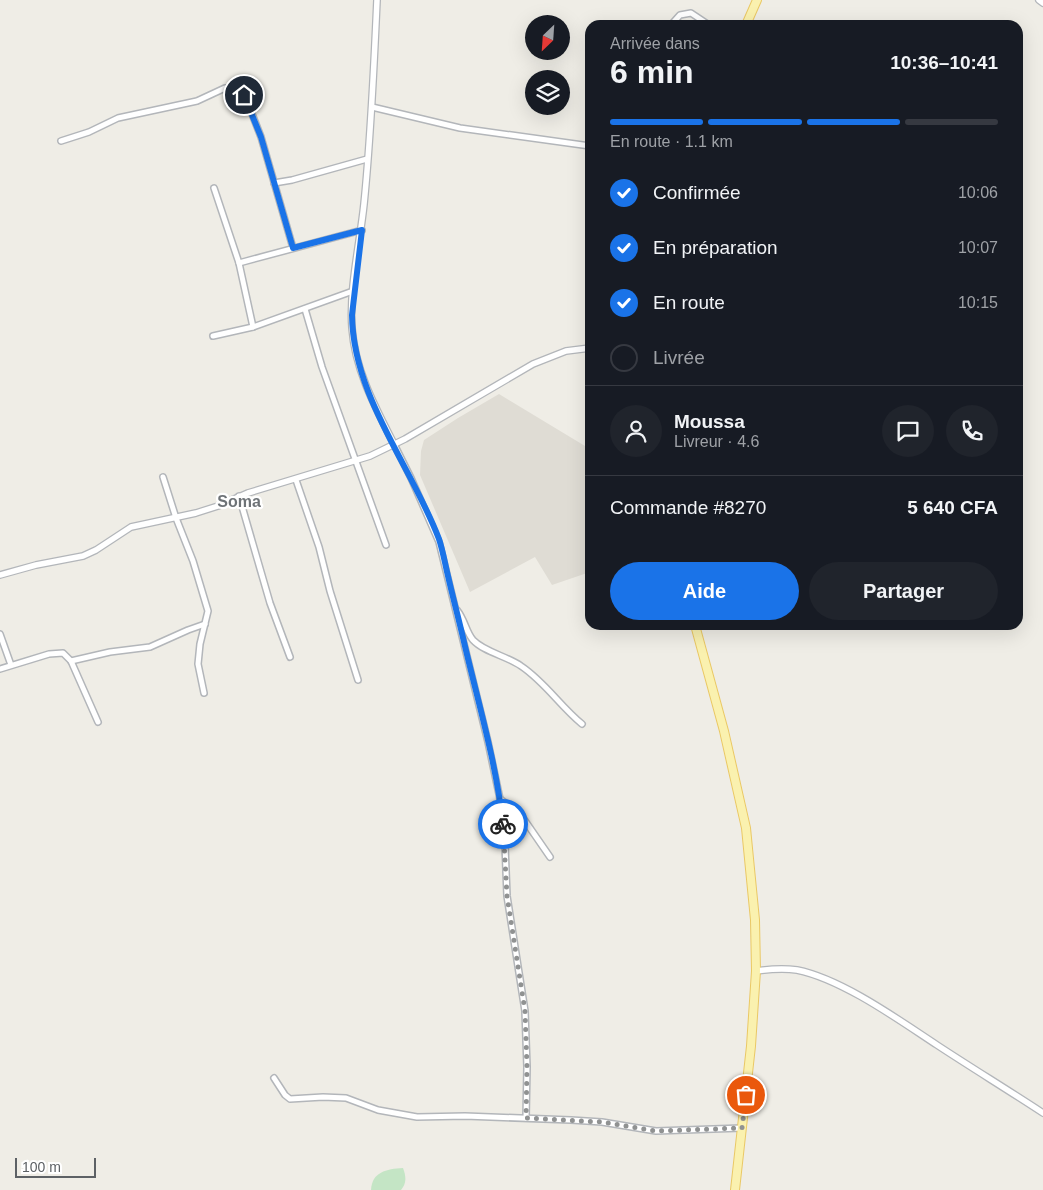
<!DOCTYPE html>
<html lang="fr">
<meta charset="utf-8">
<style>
:root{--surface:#171b24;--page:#20242c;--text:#f1f3f6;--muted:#9ea1a6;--line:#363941;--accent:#1a73e8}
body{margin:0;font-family:Helvetica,sans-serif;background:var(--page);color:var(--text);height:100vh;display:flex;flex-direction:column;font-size:19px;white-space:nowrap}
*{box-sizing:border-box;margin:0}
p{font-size:16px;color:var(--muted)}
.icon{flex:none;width:28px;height:28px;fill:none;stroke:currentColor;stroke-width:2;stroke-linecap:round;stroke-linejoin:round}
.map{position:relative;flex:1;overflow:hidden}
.drawer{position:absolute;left:585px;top:20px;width:438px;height:610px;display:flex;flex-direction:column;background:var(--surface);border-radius:15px;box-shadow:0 5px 20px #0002}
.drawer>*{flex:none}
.needle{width:32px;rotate:205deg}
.buttons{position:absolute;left:525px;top:15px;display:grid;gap:10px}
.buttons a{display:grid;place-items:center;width:45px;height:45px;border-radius:50%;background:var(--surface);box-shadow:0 5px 20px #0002;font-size:25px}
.scale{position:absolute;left:15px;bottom:12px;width:81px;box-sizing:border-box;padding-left:5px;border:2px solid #5d6165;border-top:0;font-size:14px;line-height:18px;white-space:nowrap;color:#5d6165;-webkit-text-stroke:4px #fff;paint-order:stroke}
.pin{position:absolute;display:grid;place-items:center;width:42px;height:42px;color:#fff;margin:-21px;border:2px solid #fff;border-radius:50%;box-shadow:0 1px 5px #0007}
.courier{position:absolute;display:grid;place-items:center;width:50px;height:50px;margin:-25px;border:4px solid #1a73e8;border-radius:50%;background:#fff;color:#222;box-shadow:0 1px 6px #0007}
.summary em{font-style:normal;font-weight:700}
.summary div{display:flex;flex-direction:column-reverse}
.summary{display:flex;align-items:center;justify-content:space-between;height:85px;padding:0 25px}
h1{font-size:32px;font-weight:700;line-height:38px}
.bar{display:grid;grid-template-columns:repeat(4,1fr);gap:8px 5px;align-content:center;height:60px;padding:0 25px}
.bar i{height:6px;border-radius:4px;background:var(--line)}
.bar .active{background:var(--accent)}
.bar p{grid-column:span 4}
.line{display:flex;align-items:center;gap:12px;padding:0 25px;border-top:1px solid var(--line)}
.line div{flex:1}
.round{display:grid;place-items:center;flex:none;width:52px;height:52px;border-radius:26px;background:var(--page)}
ol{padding:0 25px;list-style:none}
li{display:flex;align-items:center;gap:15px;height:55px}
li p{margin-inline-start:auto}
li .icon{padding:5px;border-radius:50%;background:var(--accent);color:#fff;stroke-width:4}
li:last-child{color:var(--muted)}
li i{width:28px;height:28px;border:2px solid var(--line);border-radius:50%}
.cta{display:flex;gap:10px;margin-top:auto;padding:10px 25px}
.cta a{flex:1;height:58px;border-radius:30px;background:var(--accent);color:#fff;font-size:20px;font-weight:700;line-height:58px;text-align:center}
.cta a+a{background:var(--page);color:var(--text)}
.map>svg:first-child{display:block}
</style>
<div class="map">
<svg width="1043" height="1190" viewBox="0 0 1043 1190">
<rect width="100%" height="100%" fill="#efede6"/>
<path fill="#dfdcd4" d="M499,394L590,449V572L552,585L535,557L470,592L420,475L421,451L424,440L458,418Z"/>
<path fill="#c4e5c5" d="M403,1168C406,1176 407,1183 401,1190H371C372,1172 386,1169 403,1168Z"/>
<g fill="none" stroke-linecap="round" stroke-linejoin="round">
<g stroke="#b3b6ba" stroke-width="8">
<g id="minor">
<path d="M671,25L680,15L691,13L709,25"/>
<path d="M372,107L460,128L590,146"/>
<path d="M61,141L89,132L118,118L197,101L225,88L236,90L244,95L247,101L261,137L293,248"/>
<path d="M274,183L292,180L367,159"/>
<path d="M214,188L239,263L253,327"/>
<path d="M239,263L362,230"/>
<path d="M305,309L322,367L386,545"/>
<path d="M213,336L253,327L353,291"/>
<path d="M394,444L411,478L439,542L488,742L500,799L505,845L507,896L525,1011L527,1067L526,1118"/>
<path d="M163,477L176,518L193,561L208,611L200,644L198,664L204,693"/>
<path d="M296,480L319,547L330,591L358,680"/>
<path d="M239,496L270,603L290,657"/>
<path d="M457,610C465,620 466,632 473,640C484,652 507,656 521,666C545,682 560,706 582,724"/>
<path d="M0,634L11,665"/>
<path d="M71,661L110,652L150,647L188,630L205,624"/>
<path d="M0,669L49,654L63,653L71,661L98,722"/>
<path d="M500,799L521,815L550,857"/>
<path d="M274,1078L285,1095L290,1099L323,1097L346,1098L378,1110L417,1117L465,1116L571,1120L602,1122L656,1131L742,1128"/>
</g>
</g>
<g stroke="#b3b6ba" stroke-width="8">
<g id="tertiary">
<path d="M377,0C374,68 371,136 364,204C360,243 349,289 352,328C355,370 375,407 394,444"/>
<path d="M1039,0L1043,3"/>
<path d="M0,575L36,565L83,556L96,550L131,527L196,513L218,506L248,493L370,456L405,439L533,364L566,351L590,348"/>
<path d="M756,971C770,969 783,968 797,970C842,979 899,1020 937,1045C972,1068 1008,1090 1043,1113"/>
</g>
</g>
<g stroke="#eac864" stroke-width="10">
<g id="primary">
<path d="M746,25L757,0"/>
<path d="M695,625L724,731L746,828L755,920L756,971L751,1046L735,1190"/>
</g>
</g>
<use href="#minor" stroke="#fff" stroke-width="5"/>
<use href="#tertiary" stroke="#fff" stroke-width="5.5"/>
<use href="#primary" stroke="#faf1af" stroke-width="8"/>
</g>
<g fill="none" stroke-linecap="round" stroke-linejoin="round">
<path stroke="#909292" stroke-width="5" stroke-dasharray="0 9" d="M503,824L507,896L525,1011L527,1067L526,1118L602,1122L656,1131L742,1128L746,1095"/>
<path stroke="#1a73e8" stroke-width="6" d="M244,95L261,137L293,248L362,230L352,315C353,397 411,465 439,539C443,551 445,564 448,576C453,598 459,620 464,642C478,702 496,762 503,824"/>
</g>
<g text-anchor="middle" stroke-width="4.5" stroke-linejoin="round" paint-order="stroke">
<g font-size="16" font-weight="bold" fill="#6e7377" stroke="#fff">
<text x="239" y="507">Soma</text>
</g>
</g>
</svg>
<div class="buttons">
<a><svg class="needle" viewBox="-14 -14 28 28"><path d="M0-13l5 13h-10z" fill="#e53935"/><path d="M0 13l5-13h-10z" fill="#9ea1a6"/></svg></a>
<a><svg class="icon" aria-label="layers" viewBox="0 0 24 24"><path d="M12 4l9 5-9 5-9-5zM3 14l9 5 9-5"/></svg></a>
</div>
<div class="scale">100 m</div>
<div class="pin" style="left:746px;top:1095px;background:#ea580c"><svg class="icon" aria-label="bag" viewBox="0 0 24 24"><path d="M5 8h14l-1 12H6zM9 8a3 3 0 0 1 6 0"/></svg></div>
<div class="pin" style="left:244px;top:95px;background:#1f2937"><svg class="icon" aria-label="home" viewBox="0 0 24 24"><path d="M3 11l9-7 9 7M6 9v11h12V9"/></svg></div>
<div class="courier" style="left:503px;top:824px"><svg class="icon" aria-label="bike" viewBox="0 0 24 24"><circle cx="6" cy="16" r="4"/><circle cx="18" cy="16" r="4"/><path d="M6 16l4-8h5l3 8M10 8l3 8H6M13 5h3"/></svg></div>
<section class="drawer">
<div class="summary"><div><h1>6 min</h1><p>Arrivée dans</p></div><em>10:36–10:41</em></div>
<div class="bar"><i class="active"></i><i class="active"></i><i class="active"></i><i></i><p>En route · 1.1 km</p></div>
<ol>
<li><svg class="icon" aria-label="check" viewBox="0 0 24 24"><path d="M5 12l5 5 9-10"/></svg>Confirmée<p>10:06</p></li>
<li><svg class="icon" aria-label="check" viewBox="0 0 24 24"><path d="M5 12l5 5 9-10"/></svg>En préparation<p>10:07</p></li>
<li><svg class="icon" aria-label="check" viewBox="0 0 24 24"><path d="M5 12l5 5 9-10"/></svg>En route<p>10:15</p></li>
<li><i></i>Livrée</li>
</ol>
<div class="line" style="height:90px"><a class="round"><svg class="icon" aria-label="person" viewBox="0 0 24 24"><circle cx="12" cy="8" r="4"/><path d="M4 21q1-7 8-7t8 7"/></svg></a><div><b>Moussa</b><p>Livreur · 4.6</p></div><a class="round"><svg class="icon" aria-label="chat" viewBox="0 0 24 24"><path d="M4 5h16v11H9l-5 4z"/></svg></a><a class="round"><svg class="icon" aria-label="phone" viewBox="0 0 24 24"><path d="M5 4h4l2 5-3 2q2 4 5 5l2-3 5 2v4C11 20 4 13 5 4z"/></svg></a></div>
<div class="line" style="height:65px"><div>Commande #8270</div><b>5 640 CFA</b></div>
<div class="cta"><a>Aide</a><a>Partager</a></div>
</section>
</div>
